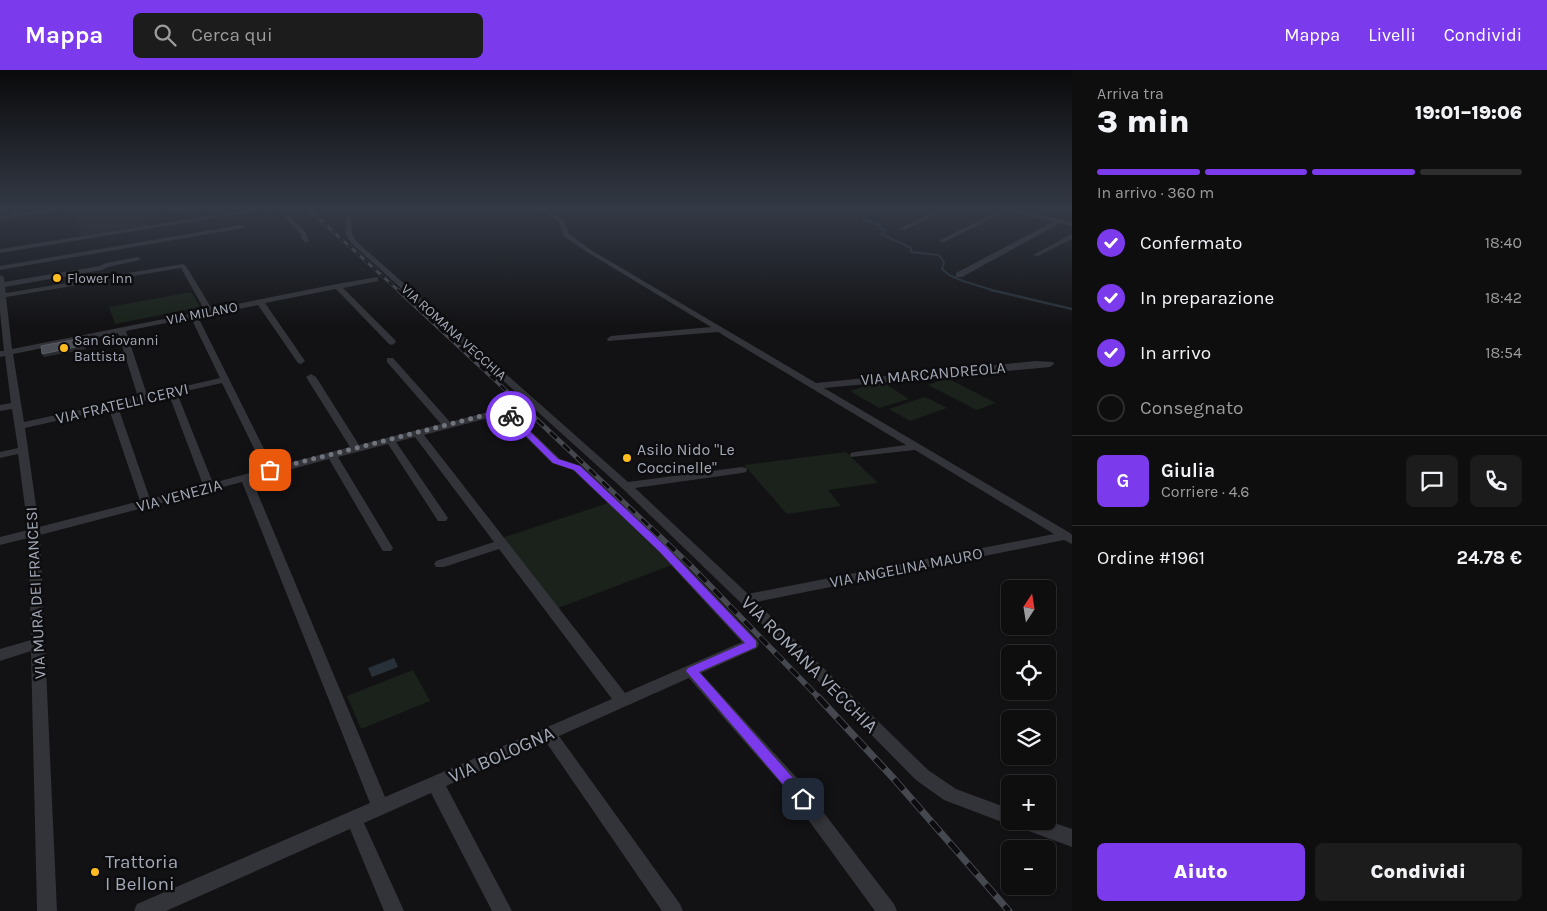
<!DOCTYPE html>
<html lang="it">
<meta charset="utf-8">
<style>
:root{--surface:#0e0e0f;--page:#1c1c1d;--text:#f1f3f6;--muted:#9b9c9e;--line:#2e2e2f;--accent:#7c3aed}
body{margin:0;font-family:Karla,sans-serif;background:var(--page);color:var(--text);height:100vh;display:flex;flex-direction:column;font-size:19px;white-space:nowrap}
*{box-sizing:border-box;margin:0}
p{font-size:16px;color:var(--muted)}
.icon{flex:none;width:28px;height:28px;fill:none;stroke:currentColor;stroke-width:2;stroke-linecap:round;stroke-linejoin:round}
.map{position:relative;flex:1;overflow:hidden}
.side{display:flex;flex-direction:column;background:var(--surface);width:475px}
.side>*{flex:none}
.needle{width:32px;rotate:12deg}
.tools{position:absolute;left:1001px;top:510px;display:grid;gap:10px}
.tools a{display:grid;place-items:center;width:55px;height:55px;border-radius:8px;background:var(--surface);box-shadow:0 1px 4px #0004,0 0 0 1px var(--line);font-size:25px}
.pin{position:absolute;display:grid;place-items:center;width:42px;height:42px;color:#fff;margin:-21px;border-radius:10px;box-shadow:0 2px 8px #0006}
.courier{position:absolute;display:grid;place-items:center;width:50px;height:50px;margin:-25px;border:4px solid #7c3aed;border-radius:50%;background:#fff;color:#222;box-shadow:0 1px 6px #0007}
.headline em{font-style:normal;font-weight:800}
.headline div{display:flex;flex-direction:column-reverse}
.headline{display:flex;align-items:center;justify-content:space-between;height:85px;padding:0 25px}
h1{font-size:32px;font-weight:800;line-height:38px}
.bar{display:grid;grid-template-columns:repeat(4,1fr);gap:8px 5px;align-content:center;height:60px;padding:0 25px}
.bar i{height:6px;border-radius:4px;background:var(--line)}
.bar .active{background:var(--accent)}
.bar p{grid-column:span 4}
.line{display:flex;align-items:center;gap:12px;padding:0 25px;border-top:1px solid var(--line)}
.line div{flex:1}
.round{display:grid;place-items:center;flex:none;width:52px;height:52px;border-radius:8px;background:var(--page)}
ol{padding:0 25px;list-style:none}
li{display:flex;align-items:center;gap:15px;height:55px}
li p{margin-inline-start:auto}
li .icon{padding:5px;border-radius:50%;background:var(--accent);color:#fff;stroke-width:4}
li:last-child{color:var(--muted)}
li i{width:28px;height:28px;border:2px solid var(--line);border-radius:50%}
.cta{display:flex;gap:10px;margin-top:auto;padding:10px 25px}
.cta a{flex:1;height:58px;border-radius:8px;background:var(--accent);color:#fff;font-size:20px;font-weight:800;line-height:58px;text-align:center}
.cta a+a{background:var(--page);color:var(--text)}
header{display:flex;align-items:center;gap:30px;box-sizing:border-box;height:70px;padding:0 25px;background:var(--accent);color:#fff}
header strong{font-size:24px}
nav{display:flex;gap:28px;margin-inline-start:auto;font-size:18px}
.search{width:350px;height:45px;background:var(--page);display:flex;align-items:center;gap:12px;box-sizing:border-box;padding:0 18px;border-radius:8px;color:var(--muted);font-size:19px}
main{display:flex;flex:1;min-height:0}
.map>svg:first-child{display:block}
</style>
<header>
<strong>Mappa</strong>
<div class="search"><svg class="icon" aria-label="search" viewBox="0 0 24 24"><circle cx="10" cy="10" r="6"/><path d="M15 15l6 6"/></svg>Cerca qui</div>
<nav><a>Mappa</a><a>Livelli</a><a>Condividi</a></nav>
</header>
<main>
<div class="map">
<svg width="1072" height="841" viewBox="0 0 1072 841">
<rect width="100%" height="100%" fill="#121214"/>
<path fill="#1e1e21" d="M72,138H139L150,157L82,167Z"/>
<g fill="#1a221b">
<path d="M139,138H256L187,149L182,143L145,149Z"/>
<path d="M191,222L200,237L115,254L109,237Z"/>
<path d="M947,308L996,333L977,340L928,315Z"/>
<path d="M881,311L909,329L879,338L850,321Z"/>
<path d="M925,327L947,338L910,351L889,339Z"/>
<path d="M846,382L878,413L828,420L841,436L787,444L744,395Z"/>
<path d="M608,433L672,495L558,538L502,468Z"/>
<path d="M413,600L430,631L361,659L347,626Z"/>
</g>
<path fill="#283139" d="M394,588L398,597L372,607L368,598Z"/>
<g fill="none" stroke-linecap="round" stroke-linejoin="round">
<path stroke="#283139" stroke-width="2" d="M860,138L865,150L880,155L881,159L886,160L881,164L911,178V182L939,185L944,192L942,199L949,205L963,211L995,221"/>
<path stroke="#283139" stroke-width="2.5" d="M991,220L1072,239"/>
<g fill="#333439" fill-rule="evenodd">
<path d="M57,138H72L0,150V146Z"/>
<path d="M262,138H276L0,183V179Z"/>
<path d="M276,138H282L306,163L309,172H305L301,168V164Z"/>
<path d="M345,138H351L352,164L356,171L628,412L742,397L746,398L747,400L746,402L742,403L635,418L748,524L1054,464L915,380L851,387L850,385L851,383L855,382L906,375L718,262L608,271L607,269L611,266L711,257L587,182L564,166L559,152L538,138H545L564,150L569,164L591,180L816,313L1036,291L1053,292L1054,294L1050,297L824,318L1070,463L1072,465V474L1064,470L756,532L928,700L956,719L1010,739V751H1048L1072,759V777L1018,757L1016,753L1010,755L944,730L916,710L740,532L622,418L351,173L346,164Z"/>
<path d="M941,138H949L904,160L899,159Z"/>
<path d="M997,138H1008L1072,152V156L1060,153L962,207H956V203L1053,152L1006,141L944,172L939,171L1000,140Z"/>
<path d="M241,155L243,156V158L0,200V196Z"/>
<path d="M1072,164V169L1038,186L1033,185Z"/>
<path d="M138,187L141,189L140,190L108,197L102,200L5,217L6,223L183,194L186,196L212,239L337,214L378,207V211L343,218L395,270L396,272L392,275L389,274L336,219L265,233L305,291L301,294L298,293L258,235L198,247L273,397L350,377L306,307L311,304L316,307L359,375L441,354L387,292V288H393L450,352L500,339L512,343L560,389L581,396L667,476L757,570L759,574L757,578L701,603L797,708L894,834L897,841H875L785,718L689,608L559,666L680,834L683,841H662L546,672L446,716L512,841H492L431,723L364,753L404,841H384L350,759L166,841H134L137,834L370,733L242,412L40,465L57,841H37L31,581L0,591V579L31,570L28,468L0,475V467L28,460L18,384L0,388V382L18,378L12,339L0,341V335L11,333L5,286L0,287V281H4L0,242V205L4,207V212L100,196L106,193ZM181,198L205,241L12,279L6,227ZM191,248L220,308L147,325L126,261ZM118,263L138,327L24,352L13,284ZM222,313L264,399L213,413L177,323ZM169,325L203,415L150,429L118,337ZM109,339L140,431L39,457L25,358ZM500,345L506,347L552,393L573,400L659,482L742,572L625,623L424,365ZM415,367L494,472L436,491L434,494L436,497H444L499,479L612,629L385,727L252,410L329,389L381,478L383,481H391L393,478L338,387L388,374L438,451H446L448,448L396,372Z"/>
</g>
<g stroke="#46484f" stroke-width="3">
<path id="rail-far4" d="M307,138L399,221"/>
</g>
<g stroke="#46484f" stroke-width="4">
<path id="rail-far3" d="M398,220L512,326"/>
</g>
<g stroke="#46484f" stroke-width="5">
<path id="rail-far2" d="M511,325L652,459"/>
</g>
<g stroke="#46484f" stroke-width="5.5">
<path id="rail-far1" d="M651,458L690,495L819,628"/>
</g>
<g stroke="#46484f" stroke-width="7">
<path id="rail" d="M818,627L895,710L1009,841"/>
</g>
<use href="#rail-far4" stroke="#0d0d0f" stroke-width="2" stroke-dasharray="5.5" stroke-linecap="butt"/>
<use href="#rail-far3" stroke="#0d0d0f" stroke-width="2.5" stroke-dasharray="7" stroke-linecap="butt"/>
<use href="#rail-far2" stroke="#0d0d0f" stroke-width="3" stroke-dasharray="9" stroke-linecap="butt"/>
<use href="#rail-far1" stroke="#0d0d0f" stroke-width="4" stroke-dasharray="11" stroke-linecap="butt"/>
<use href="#rail" stroke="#0d0d0f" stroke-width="5" stroke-dasharray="14" stroke-linecap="butt"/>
</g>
<path fill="#2b2c30" d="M83,268L86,279L44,287L42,284Z"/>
<path fill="#4d4f56" stroke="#5b5d65" d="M83,268L85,275L42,284L41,276Z"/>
<linearGradient id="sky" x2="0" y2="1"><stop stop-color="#0a0a0b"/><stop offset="0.54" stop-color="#333945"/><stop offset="1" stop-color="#333945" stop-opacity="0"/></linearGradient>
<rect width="1072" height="256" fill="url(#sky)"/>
<path fill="#7c3aed" d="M508,345H513L558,389L580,396L666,477L756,571V577L699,602L808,725L810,729L808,733L803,735L799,733L686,601L688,598L745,573L660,482L574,400L553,393L508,348Z"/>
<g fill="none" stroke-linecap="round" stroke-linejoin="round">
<path stroke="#70747d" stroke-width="5" stroke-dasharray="0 9" d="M270,400L493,343H505L511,346"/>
</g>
<g fill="#ffbc1f" stroke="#0d0d0f" stroke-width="2">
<circle cx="57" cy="208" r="5"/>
<circle cx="64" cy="278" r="5"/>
<circle cx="627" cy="388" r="5"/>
<circle cx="95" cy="802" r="5"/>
</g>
<g text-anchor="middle" stroke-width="5" stroke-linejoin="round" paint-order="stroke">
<g font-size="14" fill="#a2a8b6" stroke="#0d0d0f" text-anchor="start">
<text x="67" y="213">Flower Inn</text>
<text x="74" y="275">San Giovanni<tspan x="74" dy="16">Battista</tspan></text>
</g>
<g font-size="14" fill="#a2a8b6" stroke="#0d0d0f">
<text transform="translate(202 243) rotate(-11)" y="5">VIA MILANO</text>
<text transform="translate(454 262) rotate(42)" y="5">VIA ROMANA VECCHIA</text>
</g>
<g font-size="16" fill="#a2a8b6" stroke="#0d0d0f">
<text transform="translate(933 303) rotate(-5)" y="6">VIA MARCANDREOLA</text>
<text transform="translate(122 333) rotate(-13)" y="6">VIA FRATELLI CERVI</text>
<text transform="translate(179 425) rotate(-15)" y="6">VIA VENEZIA</text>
<text transform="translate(906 497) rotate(-11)" y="6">VIA ANGELINA MAURO</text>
<text transform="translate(35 523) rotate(-93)" y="6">VIA MURA DEI FRANCESI</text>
</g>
<g font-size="16" fill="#a2a8b6" stroke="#0d0d0f" text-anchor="start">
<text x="637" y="385">Asilo Nido "Le<tspan x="637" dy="18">Coccinelle"</tspan></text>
</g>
<g font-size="19" fill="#a2a8b6" stroke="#0d0d0f">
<text transform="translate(810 594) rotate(45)" y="7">VIA ROMANA VECCHIA</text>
<text transform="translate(501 684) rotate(-24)" y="7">VIA BOLOGNA</text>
</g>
<g font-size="19" fill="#a2a8b6" stroke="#0d0d0f" text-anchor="start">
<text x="105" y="798">Trattoria<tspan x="105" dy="22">I Belloni</tspan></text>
</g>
</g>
</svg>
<div class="tools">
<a><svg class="needle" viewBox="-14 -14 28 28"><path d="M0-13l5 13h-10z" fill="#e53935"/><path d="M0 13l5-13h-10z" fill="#9b9c9e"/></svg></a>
<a><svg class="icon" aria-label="locate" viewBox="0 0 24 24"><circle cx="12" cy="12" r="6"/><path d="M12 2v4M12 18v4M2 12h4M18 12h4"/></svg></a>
<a><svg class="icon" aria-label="layers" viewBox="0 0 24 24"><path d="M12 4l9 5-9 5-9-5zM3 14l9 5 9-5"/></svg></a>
<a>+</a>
<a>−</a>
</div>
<div class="pin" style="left:270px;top:400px;background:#ea580c"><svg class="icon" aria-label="bag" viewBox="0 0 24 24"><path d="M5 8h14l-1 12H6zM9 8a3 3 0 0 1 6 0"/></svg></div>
<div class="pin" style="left:803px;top:729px;background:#1f2937"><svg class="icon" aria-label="home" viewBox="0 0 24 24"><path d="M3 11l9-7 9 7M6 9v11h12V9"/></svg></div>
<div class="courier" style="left:511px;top:346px"><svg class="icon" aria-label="bike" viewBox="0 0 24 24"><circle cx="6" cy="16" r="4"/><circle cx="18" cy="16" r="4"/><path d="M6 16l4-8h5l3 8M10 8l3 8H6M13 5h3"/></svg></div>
</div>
<section class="side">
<div class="headline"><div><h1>3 min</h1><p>Arriva tra</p></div><em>19:01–19:06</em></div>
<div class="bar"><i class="active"></i><i class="active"></i><i class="active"></i><i></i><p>In arrivo · 360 m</p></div>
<ol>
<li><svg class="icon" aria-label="check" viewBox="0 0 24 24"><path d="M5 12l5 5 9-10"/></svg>Confermato<p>18:40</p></li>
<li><svg class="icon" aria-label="check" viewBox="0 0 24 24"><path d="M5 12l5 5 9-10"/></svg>In preparazione<p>18:42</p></li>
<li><svg class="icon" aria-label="check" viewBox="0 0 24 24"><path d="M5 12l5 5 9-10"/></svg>In arrivo<p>18:54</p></li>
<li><i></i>Consegnato</li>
</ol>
<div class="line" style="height:90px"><b class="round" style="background:var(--accent);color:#fff">G</b><div><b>Giulia</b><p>Corriere · 4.6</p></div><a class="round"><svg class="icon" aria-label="chat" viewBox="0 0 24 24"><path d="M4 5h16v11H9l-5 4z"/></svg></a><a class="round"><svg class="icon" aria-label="phone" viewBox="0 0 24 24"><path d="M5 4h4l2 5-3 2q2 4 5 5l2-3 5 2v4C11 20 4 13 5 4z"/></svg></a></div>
<div class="line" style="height:65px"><div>Ordine #1961</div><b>24.78 €</b></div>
<div class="cta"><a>Aiuto</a><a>Condividi</a></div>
</section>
</main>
